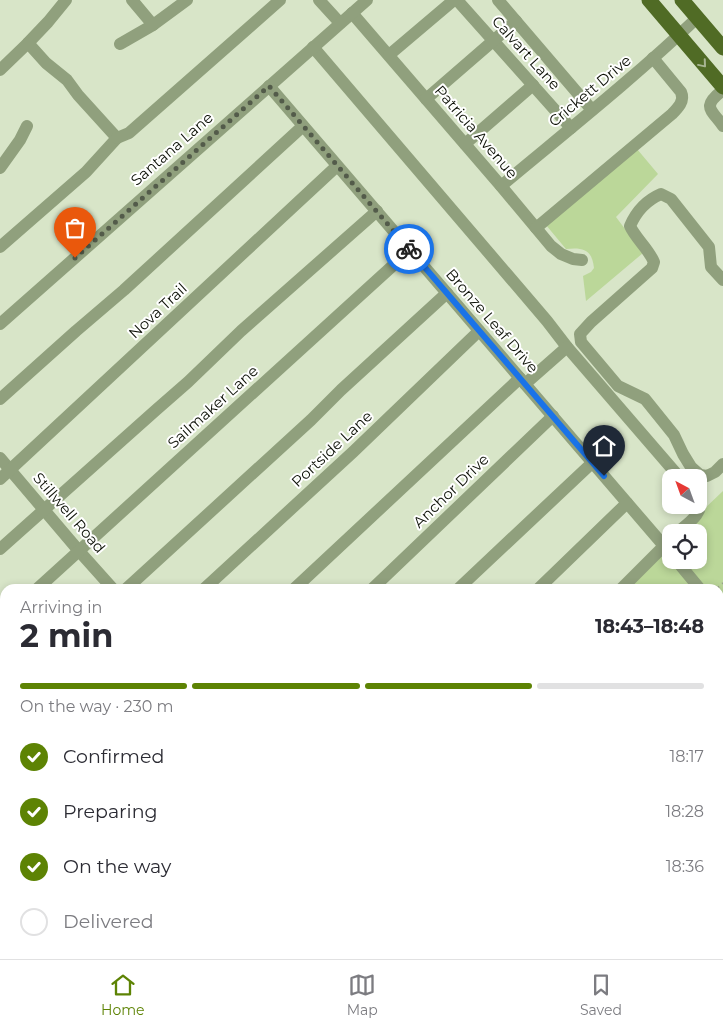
<!DOCTYPE html>
<meta charset="utf-8">
<style>
:root{--surface:#fff;--page:#f7f7f7;--text:#2b2b33;--muted:#7c7c81;--line:#e1e1e2;--accent:#5d8304}
body{margin:0;font-family:Montserrat,sans-serif;background:var(--page);color:var(--text);height:100vh;display:flex;flex-direction:column;font-size:19px;white-space:nowrap}
*{box-sizing:border-box;margin:0}
p{font-size:16px;color:var(--muted)}
.icon{flex:none;width:28px;height:28px;fill:none;stroke:currentColor;stroke-width:2;stroke-linecap:round;stroke-linejoin:round}
.map{position:relative;flex:1;overflow:hidden}
.details{position:absolute;left:0px;top:584px;width:724px;height:376px;display:flex;flex-direction:column;background:var(--surface);border-radius:15px 15px 0 0;box-shadow:0 2px 8px #0003}
.details>*{flex:none}
.needle{width:32px;rotate:319deg}
.tools{position:absolute;left:662px;top:469px;display:grid;gap:10px}
.tools a{display:grid;place-items:center;width:45px;height:45px;border-radius:10px;background:var(--surface);box-shadow:0 2px 8px #0003;font-size:25px}
.pin{position:absolute;display:grid;place-items:center;width:42px;height:42px;color:#fff;margin:-51px -21px;border-radius:50% 50% 50% 0;rotate:-45deg;box-shadow:0 0 5px #0007}
.pin .icon{rotate:45deg}
.courier{position:absolute;display:grid;place-items:center;width:50px;height:50px;margin:-25px;border:4px solid #1a73e8;border-radius:50%;background:#fff;color:#222;box-shadow:0 1px 6px #0007}
.summary em{font-style:normal;font-weight:700}
.summary div{display:flex;flex-direction:column-reverse}
.summary{display:flex;align-items:center;justify-content:space-between;height:85px;padding:0 20px}
h1{font-size:32px;font-weight:700;line-height:38px}
.bar{display:grid;grid-template-columns:repeat(4,1fr);gap:8px 5px;align-content:center;height:60px;padding:0 20px}
.bar i{height:6px;border-radius:4px;background:var(--line)}
.bar .current{background:var(--accent)}
.bar p{grid-column:span 4}
ol{padding:0 20px;list-style:none}
li{display:flex;align-items:center;gap:15px;height:55px}
li p{margin-inline-start:auto}
li .icon{padding:5px;border-radius:50%;background:var(--accent);color:#fff;stroke-width:4}
li:last-child{color:var(--muted)}
li i{width:28px;height:28px;border:2px solid var(--line);border-radius:50%}
.dock{display:flex;justify-content:space-around;align-items:center;height:70px;border-top:1px solid var(--line);background:var(--surface);font-size:14px;color:var(--muted)}
.dock a{display:grid;justify-items:center;gap:2px}
.dock .current{color:var(--accent)}
.map>svg:first-child{display:block}
</style>
<div class="map">
<svg width="723" height="959" viewBox="0 0 723 959">
<rect width="100%" height="100%" fill="#d8e5c8"/>
<g fill="#bbd799">
<path d="M637,149L658,174L616,217L643,253L586,301L583,276L591,272L594,268C592,250 584,247 566,249L546,225Z"/>
<path d="M723,491V624L719,628V589H623L671,541V560H699V532H680Z"/>
<path d="M220,955H370L365,959H215Z"/>
</g>
<g fill="none" stroke-linecap="round" stroke-linejoin="round">
<g stroke="#97a18a" stroke-width="2" stroke-dasharray="4 4" stroke-linecap="butt">
<path d="M716,589L723,583"/>
<path d="M299,959L304,955"/>
</g>
<g stroke="#90a07d" stroke-width="12">
<path d="M132,0L153,25"/>
<path d="M319,0L340,23"/>
<path d="M457,0L571,128"/>
<path d="M498,0L592,110"/>
<path d="M352,13L501,186L551,246L561,254L573,259L582,260"/>
<path d="M28,43L48,22L66,0"/>
<path d="M120,44L153,25L187,0"/>
<path d="M313,47L547,321L567,347L680,478"/>
<path d="M389,55L454,0"/>
<path d="M0,70L28,43L46,63L67,80L78,95L117,138L86,172L0,247"/>
<path d="M269,86L671,554"/>
<path d="M723,90C701,107 711,109 723,126"/>
<path d="M426,99L516,21"/>
<path d="M117,138L129,133L280,0"/>
<path d="M465,144L533,85"/>
<path d="M0,168L20,140L27,126"/>
<path d="M501,186C567,131 635,77 697,18"/>
<path d="M536,228L672,114C678,108 685,101 681,92L653,58"/>
<path d="M723,280L711,267L709,247L671,199L661,194C647,200 636,212 630,226C636,239 648,248 654,262L652,268L591,322L580,334L581,342L618,386L645,399L674,435L683,454L691,467L700,475L707,476L715,472L723,464"/>
<path d="M0,324L367,0"/>
<path d="M525,384L567,347"/>
<path d="M0,399L76,331L124,290L303,126"/>
<path d="M0,458L79,551L113,589"/>
<path d="M0,479L337,166"/>
<path d="M678,532C687,524 705,513 699,499"/>
<path d="M0,549L156,410L188,382L241,331L377,211"/>
<path d="M676,560L700,589"/>
<path d="M37,589L410,250"/>
<path d="M126,589L311,420L341,390L447,293"/>
<path d="M204,589L353,452L479,331"/>
<path d="M294,589L520,378"/>
<path d="M372,589L553,416"/>
<path d="M458,589L592,463"/>
<path d="M538,589L627,503"/>
<path d="M621,589L671,539"/>
<path d="M719,610L723,615"/>
<path d="M0,621L5,617"/>
<path d="M719,630L723,626"/>
<path d="M0,699L5,694"/>
<path d="M719,708L723,704"/>
<path d="M0,765L5,761"/>
<path d="M719,794L723,790"/>
<path d="M0,845L5,841"/>
<path d="M719,875L723,870"/>
<path d="M0,917L5,913"/>
<path d="M431,955L434,959"/>
<path d="M508,955L512,959"/>
<path d="M586,955L589,959"/>
<path d="M42,959L46,955"/>
<path d="M127,959L132,955"/>
<path d="M215,959L220,955"/>
<path d="M644,959L648,955"/>
</g>
<g stroke="#506b25" stroke-width="15">
<path d="M649,0L723,87"/>
<path d="M682,0L723,48"/>
</g>
</g>
<defs><path id="oneway-chevron" d="M-2-3.5L2.5 0L-2 3.5" fill="none" stroke-width="1.6" stroke-linecap="round" stroke-linejoin="round" transform="scale(1.25)"/></defs>
<use stroke="#a8b592" href="#oneway-chevron" transform="translate(703 64) rotate(50)"/>
<g fill="none" stroke-linecap="round" stroke-linejoin="round">
<path stroke="#535b4a" stroke-width="5" stroke-dasharray="0 9" d="M75,258L269,86L409,249"/>
<path stroke="#1a73e8" stroke-width="6" d="M409,249L604,476"/>
</g>
<g text-anchor="middle" stroke-width="4" stroke-linejoin="round" paint-order="stroke">
<g font-size="15" fill="#0c1006" stroke="#fff">
<text transform="translate(526 53) rotate(48)" y="5">Calvart Lane</text>
<text transform="translate(590 91) rotate(-40)" y="5">Crickett Drive</text>
<text transform="translate(476 132) rotate(49)" y="5">Patricia Avenue</text>
<text transform="translate(172 149) rotate(-41)" y="5">Santana Lane</text>
<text transform="translate(158 311) rotate(-43)" y="5">Nova Trail</text>
<text transform="translate(492 321) rotate(49)" y="5">Bronze Leaf Drive</text>
<text transform="translate(213 407) rotate(-42)" y="5">Sailmaker Lane</text>
<text transform="translate(332 449) rotate(-43)" y="5">Portside Lane</text>
<text transform="translate(451 491) rotate(-44)" y="5">Anchor Drive</text>
<text transform="translate(69 513) rotate(49)" y="5">Stillwell Road</text>
</g>
</g>
</svg>
<div class="tools">
<a><svg class="needle" viewBox="-14 -14 28 28"><path d="M0-13l5 13h-10z" fill="#e53935"/><path d="M0 13l5-13h-10z" fill="#7c7c81"/></svg></a>
<a><svg class="icon" aria-label="locate" viewBox="0 0 24 24"><circle cx="12" cy="12" r="6"/><path d="M12 2v4M12 18v4M2 12h4M18 12h4"/></svg></a>
</div>
<div class="pin" style="left:75px;top:258px;background:#ea580c"><svg class="icon" aria-label="bag" viewBox="0 0 24 24"><path d="M5 8h14l-1 12H6zM9 8a3 3 0 0 1 6 0"/></svg></div>
<div class="pin" style="left:604px;top:476px;background:#1f2937"><svg class="icon" aria-label="home" viewBox="0 0 24 24"><path d="M3 11l9-7 9 7M6 9v11h12V9"/></svg></div>
<div class="courier" style="left:409px;top:249px"><svg class="icon" aria-label="bike" viewBox="0 0 24 24"><circle cx="6" cy="16" r="4"/><circle cx="18" cy="16" r="4"/><path d="M6 16l4-8h5l3 8M10 8l3 8H6M13 5h3"/></svg></div>
<section class="details">
<div class="summary"><div><h1>2 min</h1><p>Arriving in</p></div><em>18:43–18:48</em></div>
<div class="bar"><i class="current"></i><i class="current"></i><i class="current"></i><i></i><p>On the way · 230 m</p></div>
<ol>
<li><svg class="icon" aria-label="check" viewBox="0 0 24 24"><path d="M5 12l5 5 9-10"/></svg>Confirmed<p>18:17</p></li>
<li><svg class="icon" aria-label="check" viewBox="0 0 24 24"><path d="M5 12l5 5 9-10"/></svg>Preparing<p>18:28</p></li>
<li><svg class="icon" aria-label="check" viewBox="0 0 24 24"><path d="M5 12l5 5 9-10"/></svg>On the way<p>18:36</p></li>
<li><i></i>Delivered</li>
</ol>
</section>
</div>
<nav class="dock">
<a class="current"><svg class="icon" aria-label="home" viewBox="0 0 24 24"><path d="M3 11l9-7 9 7M6 9v11h12V9"/></svg>Home</a>
<a><svg class="icon" aria-label="map" viewBox="0 0 24 24"><path d="M3 6l6-2 6 2 6-2v14l-6 2-6-2-6 2zM9 4v14M15 6v14"/></svg>Map</a>
<a><svg class="icon" aria-label="saved" viewBox="0 0 24 24"><path d="M7 4h10v16l-5-4-5 4z"/></svg>Saved</a>
</nav>
